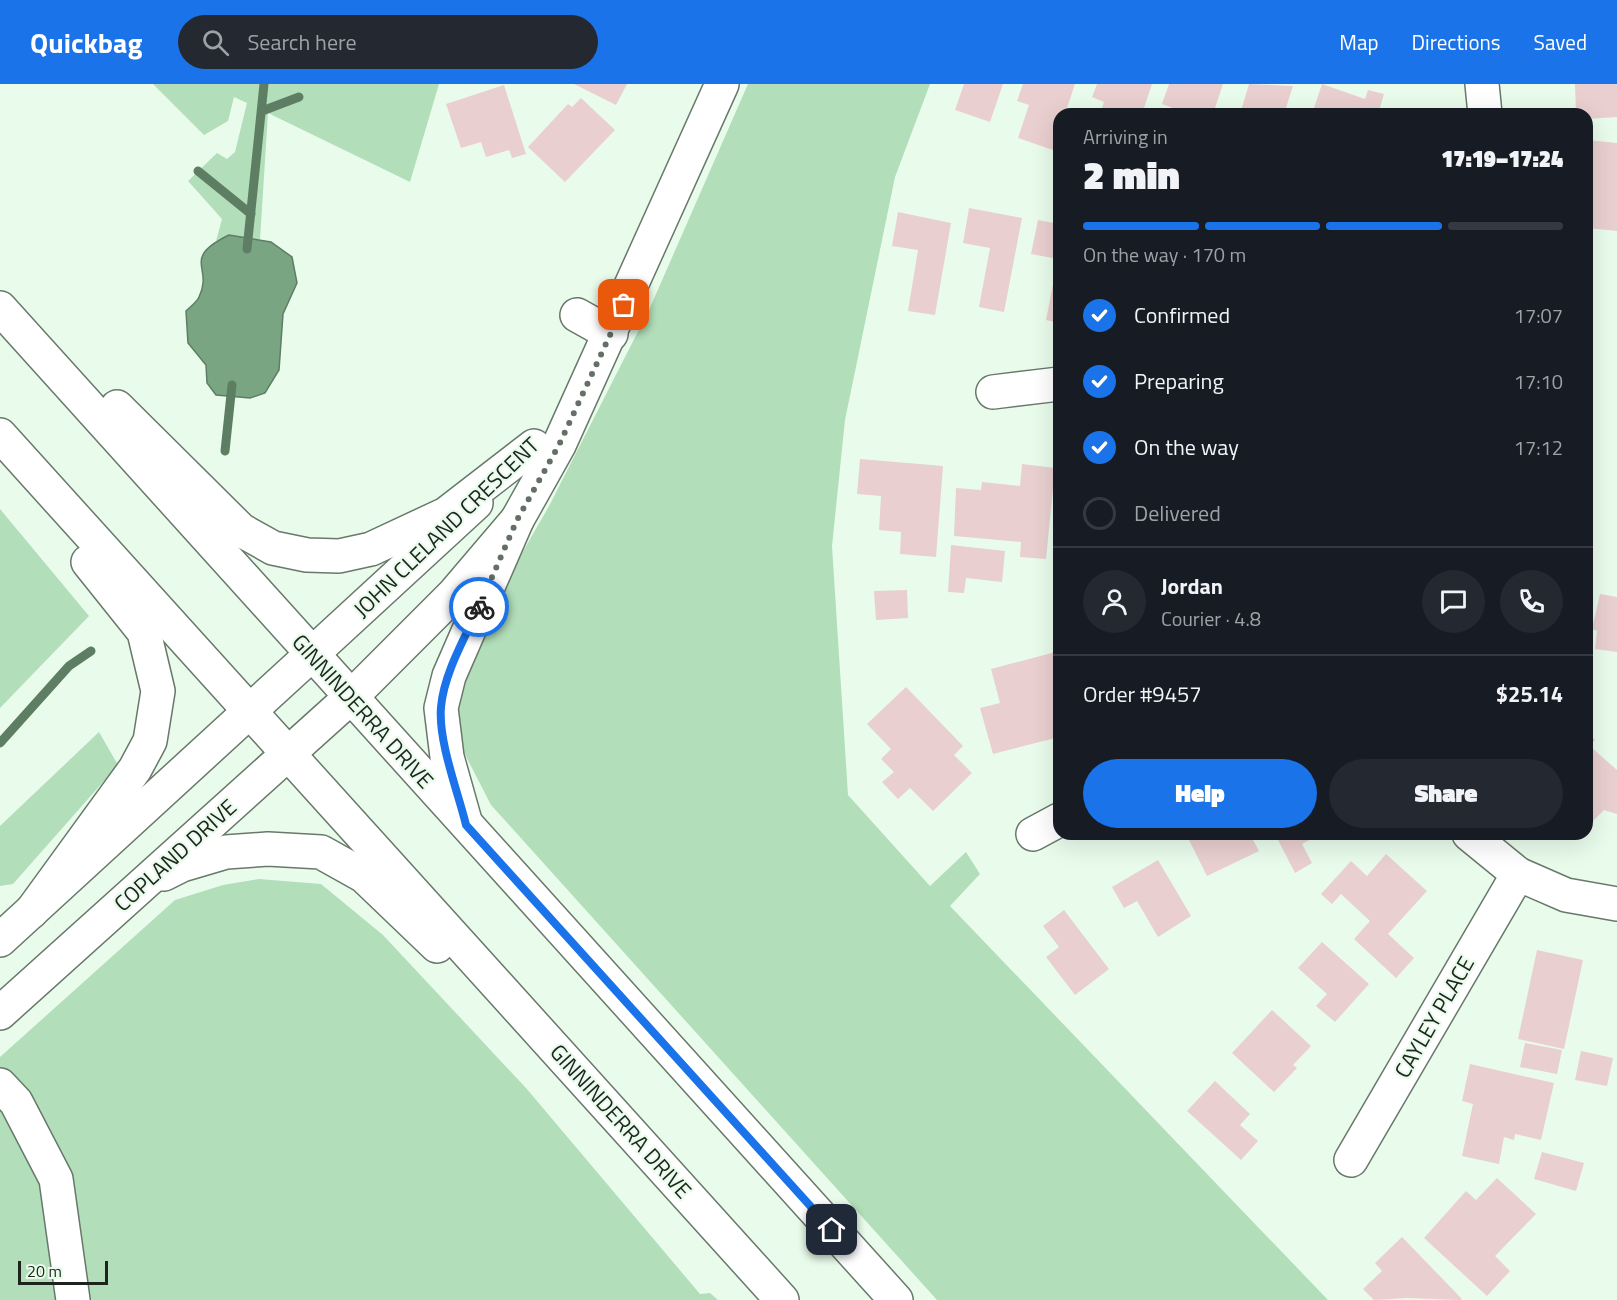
<!DOCTYPE html>
<meta charset="utf-8">
<style>
:root{--surface:#171b24;--page:#242831;--text:#f1f3f6;--muted:#9ea1a6;--line:#363941;--accent:#1a73e8}
body{margin:0;font-family:"Titillium Web",sans-serif;background:var(--page);color:var(--text);height:100vh;display:flex;flex-direction:column;font-size:22px;white-space:nowrap}
*{box-sizing:border-box;margin:0}
p{font-size:20px;color:var(--muted)}
.icon{flex:none;width:33px;height:33px;fill:none;stroke:currentColor;stroke-width:2;stroke-linecap:round;stroke-linejoin:round}
.map{position:relative;flex:1;overflow:hidden}
.details{position:absolute;left:1053px;top:24px;width:540px;height:732px;display:flex;flex-direction:column;background:var(--surface);border-radius:18px;box-shadow:0 6px 24px #0002}
.details>*{flex:none}
.scale{position:absolute;left:18px;bottom:15px;width:90px;box-sizing:border-box;padding-left:6px;border:3px solid #1d241e;border-top:0;font-size:16px;line-height:21px;white-space:nowrap;color:#1d241e;-webkit-text-stroke:4px #e9fcec;paint-order:stroke}
.pin{position:absolute;display:grid;place-items:center;width:51px;height:51px;color:#fff;margin:-26px;border-radius:12px;box-shadow:0 3px 9px #0006}
.courier{position:absolute;display:grid;place-items:center;width:60px;height:60px;margin:-30px;border:4px solid #1a73e8;border-radius:50%;background:#fff;color:#222;box-shadow:0 2px 8px #0007}
.summary em{font-style:normal;font-weight:800}
.summary div{display:flex;flex-direction:column-reverse}
.summary{display:flex;align-items:center;justify-content:space-between;height:102px;padding:0 30px}
h1{font-size:39px;font-weight:800;line-height:45px}
.bar{display:grid;grid-template-columns:repeat(4,1fr);gap:9px 6px;align-content:center;height:72px;padding:0 30px}
.bar i{height:8px;border-radius:4px;background:var(--line)}
.bar .current{background:var(--accent)}
.bar p{grid-column:span 4}
.line{display:flex;align-items:center;gap:15px;padding:0 30px;border-top:2px solid var(--line)}
.line div{flex:1}
.round{display:grid;place-items:center;flex:none;width:63px;height:63px;border-radius:32px;background:var(--page)}
ol{padding:0 30px;list-style:none}
li{display:flex;align-items:center;gap:18px;height:66px}
li p{margin-inline-start:auto}
li .icon{padding:6px;border-radius:50%;background:var(--accent);color:#fff;stroke-width:4}
li:last-child{color:var(--muted)}
li i{width:33px;height:33px;border:3px solid var(--line);border-radius:50%}
.primary-button{display:flex;gap:12px;margin-top:auto;padding:12px 30px}
.primary-button a{flex:1;height:69px;border-radius:36px;background:var(--accent);color:#fff;font-size:24px;font-weight:800;line-height:69px;text-align:center}
.primary-button a+a{background:var(--page);color:var(--text)}
header{display:flex;align-items:center;gap:36px;box-sizing:border-box;height:84px;padding:0 30px;background:var(--accent);color:#fff}
header strong{font-size:28px}
nav{display:flex;gap:33px;margin-inline-start:auto;font-size:21px}
.search{width:420px;height:54px;background:var(--page);display:flex;align-items:center;gap:15px;box-sizing:border-box;padding:0 21px;border-radius:33px;color:var(--muted);font-size:22px}
.map>svg:first-child{display:block}
</style>
<header>
<strong>Quickbag</strong>
<div class="search"><svg class="icon" aria-label="search" viewBox="0 0 24 24"><circle cx="10" cy="10" r="6"/><path d="M15 15l6 6"/></svg>Search here</div>
<nav><a>Map</a><a>Directions</a><a>Saved</a></nav>
</header>
<div class="map">
<svg width="1617" height="1216" viewBox="0 0 1617 1216">
<rect width="100%" height="100%" fill="#e9fcec"/>
<g fill="#b2deba">
<path d="M153,0H439L410,98L268,29L260,156L229,151L216,157L222,135L188,97L217,69L227,75L235,68L247,19L234,13L228,37L204,51Z"/>
<path d="M748,0H930L895,93L845,336L832,462L848,711L930,802L966,768L980,790L950,822L1328,1216H937L491,721L454,649L459,591L486,532L549,422L649,226Z"/>
<path d="M0,425L89,532L0,624Z"/>
<path d="M99,648L118,681L13,800L0,802V742Z"/>
<path d="M259,795L321,800L383,851L526,1004L700,1210L710,1209L718,1216H0V973L175,816L223,801Z"/>
</g>
<path fill="#7aa582" stroke="#5e7e64" stroke-width="1.5" d="M229,151L271,158L292,173L297,199L283,230L279,286L265,309L250,314L216,311L207,299L206,281L188,259L186,227C190,223 197,218 199,213C214,183 180,175 229,151Z"/>
<g fill="none" stroke-linecap="round" stroke-linejoin="round">
<g stroke="#5e7e64" stroke-width="9">
<path d="M262,27L299,13"/>
<path d="M198,87L251,130"/>
<path d="M247,165L264,0"/>
<path d="M225,367L232,301"/>
<path d="M0,659L69,582L91,567"/>
</g>
</g>
<g fill="#e9cfd0">
<path d="M574,0H627L616,21Z"/>
<path d="M964,0H1003L990,38L955,26Z"/>
<path d="M1023,0H1075L1065,30H1059V48L1053,66L1018,54L1029,21L1017,17Z"/>
<path d="M1097,0H1152L1142,30H1100L1104,18L1092,13Z"/>
<path d="M1169,0H1223L1213,30H1171L1173,24L1162,20Z"/>
<path d="M1249,0L1293,2L1284,30H1240Z"/>
<path d="M1322,0L1365,15L1368,6L1384,10L1379,27L1386,30H1312Z"/>
<path d="M1575,0H1617V33L1587,35V30H1576Z"/>
<path d="M504,1L526,70L512,74L509,66L486,73L481,58L461,64L446,20Z"/>
<path d="M581,14L615,46L565,98L528,63L568,20L572,23Z"/>
<path d="M1587,56L1617,59V147L1587,144Z"/>
<path d="M969,124L1022,134L1004,228L979,223L990,164L963,159Z"/>
<path d="M898,128L951,139L935,231L908,227L918,166L892,162Z"/>
<path d="M1038,136L1059,140V239L1046,236L1058,175L1031,170Z"/>
<path d="M860,375L943,382L936,473L900,470L901,448L879,446L881,412L857,410Z"/>
<path d="M1022,380L1055,384L1046,475L1020,473L1021,458L954,452L956,404L981,406L982,398L1020,402Z"/>
<path d="M951,461L1005,467L1002,498L966,494L964,509L948,508Z"/>
<path d="M907,506L908,534L876,536L874,507Z"/>
<path d="M1600,510L1617,513V568L1595,565L1597,547L1592,545Z"/>
<path d="M1059,567V653L993,670L980,624L1000,619L991,585Z"/>
<path d="M906,603L963,662L954,671L972,689L933,727L910,704L898,715L882,698L894,688L881,675L891,665L867,640Z"/>
<path d="M1587,648L1595,656L1587,664Z"/>
<path d="M1592,664L1617,686V730L1604,726L1592,738L1587,733V669Z"/>
<path d="M1186,750H1250L1259,767L1207,792Z"/>
<path d="M1275,750H1321L1302,760L1312,779L1295,789Z"/>
<path d="M1386,770L1427,807L1388,850L1414,874L1396,894L1354,855L1370,837L1341,810L1332,820L1321,810L1351,777L1367,792Z"/>
<path d="M1158,776L1191,832L1158,853L1137,817L1124,824L1112,803Z"/>
<path d="M1064,826L1109,885L1075,911L1046,873L1059,863L1043,842Z"/>
<path d="M1322,858L1369,900L1335,938L1316,922L1327,910L1298,884Z"/>
<path d="M1537,866L1583,876L1564,965L1518,955Z"/>
<path d="M1272,926L1311,962L1293,981L1297,984L1274,1008L1232,969Z"/>
<path d="M1525,959L1562,966L1557,990L1520,983Z"/>
<path d="M1581,967L1613,974L1607,1002L1575,996Z"/>
<path d="M1470,980L1554,999L1541,1056L1515,1050L1514,1056L1504,1053L1499,1080L1462,1072L1473,1020L1462,1017Z"/>
<path d="M1215,997L1250,1030L1240,1041L1258,1057L1241,1076L1187,1027Z"/>
<path d="M1542,1068L1584,1079L1576,1107L1534,1095Z"/>
<path d="M1497,1094L1536,1130L1495,1172L1510,1187L1487,1212L1424,1154L1466,1107L1476,1116Z"/>
<path d="M1402,1153L1462,1215L1460,1216L1407,1214L1374,1216L1363,1205L1382,1187L1375,1179Z"/>
</g>
<g fill="none" stroke-linecap="round" stroke-linejoin="round">
<g stroke="#68786b" stroke-width="36">
<g id="minor">
<path d="M1482,0L1485,30"/>
<path d="M577,231L611,250"/>
<path d="M993,308L1059,300"/>
<path d="M312,570L476,419"/>
<path d="M351,613L454,510L517,436L559,361L722,0"/>
<path d="M1033,750L1059,736"/>
<path d="M1469,750L1518,790L1566,811L1617,820"/>
<path d="M0,1001L16,1018L56,1095L73,1216"/>
<path d="M1351,1076L1518,790"/>
</g>
</g>
<g stroke="#68786b" stroke-width="36">
<g id="major">
<path d="M0,224L896,1216"/>
<path d="M117,323L241,446L273,464L307,471L339,472L371,465L446,430L534,362"/>
<path d="M0,351L782,1216"/>
<path d="M465,737L447,673L441,624L449,592L517,436"/>
<path d="M164,790L182,781L226,768L268,765L321,768L364,792L437,862"/>
<path d="M31,828L135,685L150,657L158,607L144,548L88,478"/>
<path d="M0,856L312,570"/>
<path d="M0,929L351,613"/>
</g>
</g>
<use href="#minor" stroke="#fff" stroke-width="33"/>
<use href="#major" stroke="#fff" stroke-width="33"/>
</g>
<g fill="none" stroke-linecap="round" stroke-linejoin="round">
<path stroke="#647066" stroke-width="6" stroke-dasharray="0 10.8" d="M479,523L517,436L559,361L624,221"/>
<path stroke="#1a73e8" stroke-width="8" d="M479,523C465,554 444,589 441,623C438,657 458,708 466,741L832,1146"/>
</g>
<g text-anchor="middle" stroke-width="4.5" stroke-linejoin="round" paint-order="stroke">
<g font-size="22" fill="#1d241e" stroke="#e9fcec">
<text transform="translate(446 443) rotate(-44)" y="8">JOHN CLELAND CRESCENT</text>
<text transform="translate(363 627) rotate(48)" y="8">GINNINDERRA DRIVE</text>
<text transform="translate(175 771) rotate(-42)" y="8">COPLAND DRIVE</text>
<text transform="translate(1434 933) rotate(-60)" y="8">CAYLEY PLACE</text>
<text transform="translate(621 1037) rotate(48)" y="8">GINNINDERRA DRIVE</text>
</g>
</g>
</svg>
<div class="scale">20 m</div>
<div class="pin" style="left:624px;top:221px;background:#ea580c"><svg class="icon" aria-label="bag" viewBox="0 0 24 24"><path d="M5 8h14l-1 12H6zM9 8a3 3 0 0 1 6 0"/></svg></div>
<div class="pin" style="left:832px;top:1146px;background:#1f2937"><svg class="icon" aria-label="home" viewBox="0 0 24 24"><path d="M3 11l9-7 9 7M6 9v11h12V9"/></svg></div>
<div class="courier" style="left:479px;top:523px"><svg class="icon" aria-label="bike" viewBox="0 0 24 24"><circle cx="6" cy="16" r="4"/><circle cx="18" cy="16" r="4"/><path d="M6 16l4-8h5l3 8M10 8l3 8H6M13 5h3"/></svg></div>
<section class="details">
<div class="summary"><div><h1>2 min</h1><p>Arriving in</p></div><em>17:19–17:24</em></div>
<div class="bar"><i class="current"></i><i class="current"></i><i class="current"></i><i></i><p>On the way · 170 m</p></div>
<ol>
<li><svg class="icon" aria-label="check" viewBox="0 0 24 24"><path d="M5 12l5 5 9-10"/></svg>Confirmed<p>17:07</p></li>
<li><svg class="icon" aria-label="check" viewBox="0 0 24 24"><path d="M5 12l5 5 9-10"/></svg>Preparing<p>17:10</p></li>
<li><svg class="icon" aria-label="check" viewBox="0 0 24 24"><path d="M5 12l5 5 9-10"/></svg>On the way<p>17:12</p></li>
<li><i></i>Delivered</li>
</ol>
<div class="line" style="height:108px"><a class="round"><svg class="icon" aria-label="person" viewBox="0 0 24 24"><circle cx="12" cy="8" r="4"/><path d="M4 21q1-7 8-7t8 7"/></svg></a><div><b>Jordan</b><p>Courier · 4.8</p></div><a class="round"><svg class="icon" aria-label="chat" viewBox="0 0 24 24"><path d="M4 5h16v11H9l-5 4z"/></svg></a><a class="round"><svg class="icon" aria-label="phone" viewBox="0 0 24 24"><path d="M5 4h4l2 5-3 2q2 4 5 5l2-3 5 2v4C11 20 4 13 5 4z"/></svg></a></div>
<div class="line" style="height:78px"><div>Order #9457</div><b>$25.14</b></div>
<div class="primary-button"><a>Help</a><a>Share</a></div>
</section>
</div>
